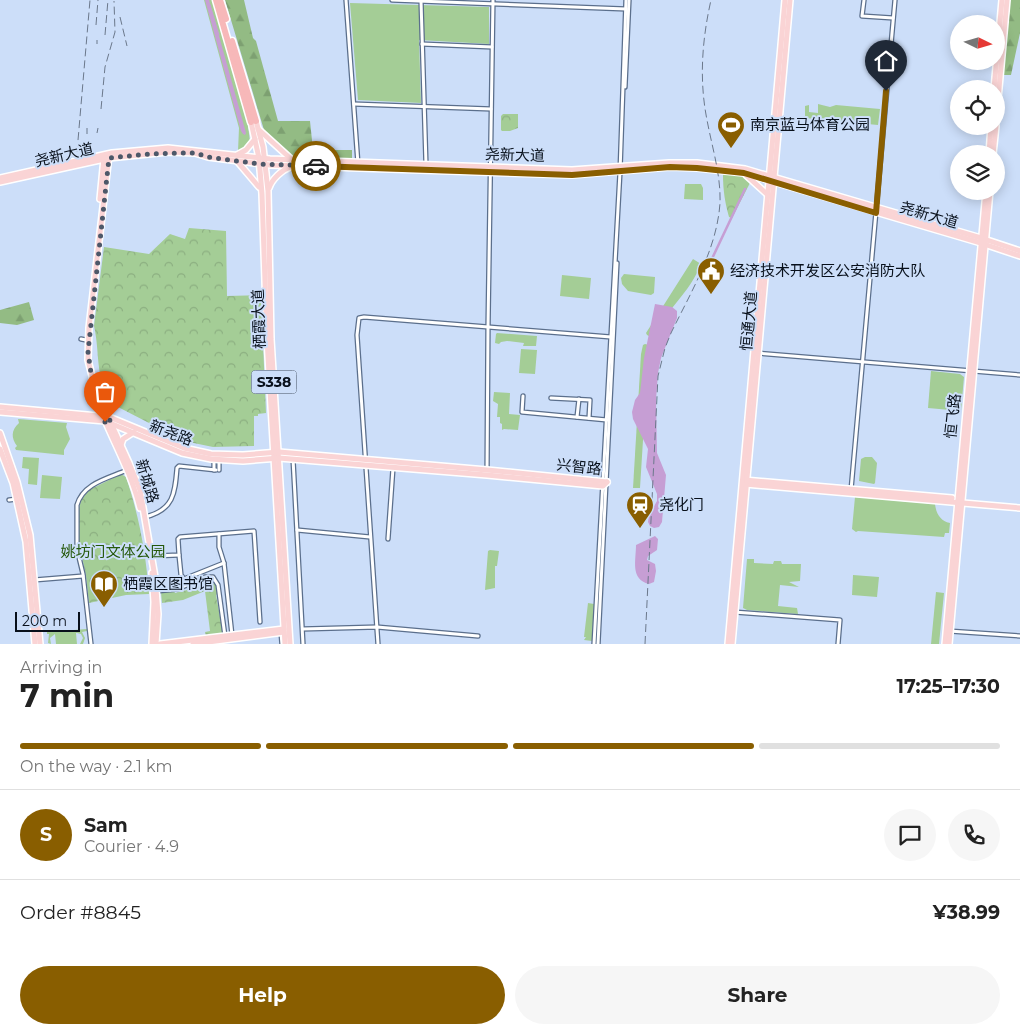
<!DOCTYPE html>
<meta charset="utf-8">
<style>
:root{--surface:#fff;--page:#f6f6f6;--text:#222;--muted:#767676;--line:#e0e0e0;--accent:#895e00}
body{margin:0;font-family:Montserrat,"Noto Sans SC",sans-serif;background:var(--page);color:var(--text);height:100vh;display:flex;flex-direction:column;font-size:19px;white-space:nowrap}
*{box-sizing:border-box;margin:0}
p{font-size:16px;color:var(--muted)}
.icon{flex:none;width:28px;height:28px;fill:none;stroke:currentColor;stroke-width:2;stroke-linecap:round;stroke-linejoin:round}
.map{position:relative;height:644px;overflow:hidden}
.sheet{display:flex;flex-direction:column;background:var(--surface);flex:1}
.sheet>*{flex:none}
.needle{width:32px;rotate:95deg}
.fabs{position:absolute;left:950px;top:15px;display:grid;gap:10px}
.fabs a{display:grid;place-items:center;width:55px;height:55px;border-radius:50%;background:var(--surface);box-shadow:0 2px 12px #0003;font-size:25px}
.scale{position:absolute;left:15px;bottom:12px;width:65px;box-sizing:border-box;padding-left:5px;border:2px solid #08101b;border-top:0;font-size:14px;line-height:18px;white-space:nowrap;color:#08101b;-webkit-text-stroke:4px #ccdef9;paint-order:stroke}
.pin{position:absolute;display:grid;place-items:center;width:42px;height:42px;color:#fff;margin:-51px -21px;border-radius:50% 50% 50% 0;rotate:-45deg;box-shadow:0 0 5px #0007}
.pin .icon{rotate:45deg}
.courier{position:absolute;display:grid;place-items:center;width:50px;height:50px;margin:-25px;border:4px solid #895e00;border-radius:50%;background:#fff;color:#222;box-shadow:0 1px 6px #0007}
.summary em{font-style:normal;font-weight:700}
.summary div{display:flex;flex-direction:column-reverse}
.summary{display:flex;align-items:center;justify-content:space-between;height:85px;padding:0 20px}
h1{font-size:32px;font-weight:700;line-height:38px}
.bar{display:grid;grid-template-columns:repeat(4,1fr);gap:8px 5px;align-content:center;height:60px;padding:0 20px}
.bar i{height:6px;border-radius:4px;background:var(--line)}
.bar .selected{background:var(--accent)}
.bar p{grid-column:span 4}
.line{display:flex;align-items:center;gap:12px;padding:0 20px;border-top:1px solid var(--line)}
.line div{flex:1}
.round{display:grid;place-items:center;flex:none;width:52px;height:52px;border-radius:26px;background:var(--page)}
.cta{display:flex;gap:10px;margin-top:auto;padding:10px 20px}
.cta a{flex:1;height:58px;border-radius:30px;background:var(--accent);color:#fff;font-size:20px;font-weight:700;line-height:58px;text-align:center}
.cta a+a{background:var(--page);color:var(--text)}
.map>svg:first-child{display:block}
</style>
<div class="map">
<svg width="1020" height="644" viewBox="0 0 1020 644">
<defs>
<pattern id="forest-firs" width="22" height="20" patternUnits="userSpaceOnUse" patternTransform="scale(1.25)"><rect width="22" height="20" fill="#93bb84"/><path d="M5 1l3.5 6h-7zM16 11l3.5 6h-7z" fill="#7da071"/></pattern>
<pattern id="park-crowns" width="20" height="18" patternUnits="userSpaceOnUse" patternTransform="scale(1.25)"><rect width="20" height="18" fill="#a4cd96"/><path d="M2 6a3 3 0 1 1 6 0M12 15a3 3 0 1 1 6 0" fill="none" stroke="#8caf81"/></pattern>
</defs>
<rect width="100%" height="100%" fill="#ccdef9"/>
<g fill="#a4cd96">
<path d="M204,0H213L248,125L250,142L243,149L238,151L239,128Z"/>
<path d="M350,3L489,7V44L419,40L421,103L358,100Z"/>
<path d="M818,104L830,107L836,105L880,109L878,125L805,118V106L809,105V112L818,113Z"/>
<path d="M685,184H701L703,188V200L684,199Z"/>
<path d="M693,259L701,264C690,293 666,309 653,338L647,335L646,333Z"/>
<path d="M624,274L655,277L654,293L651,295L628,291L622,284L621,278Z"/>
<path d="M562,275L591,278L589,299L560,296Z"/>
<path d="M497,333L537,336L536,346H523L524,343L507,341L501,342L499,344L495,343L496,334Z"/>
<path d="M645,344L649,345L640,488H633L641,354L643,345Z"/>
<path d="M521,349L537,350L535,374L519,373Z"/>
<path d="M931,371L960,374L964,377L961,411L928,408Z"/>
<path d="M494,392L510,393L509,414L520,415L518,430L504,429L502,430V424L500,423V417H497L498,404L493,401Z"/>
<path d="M18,419L67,423L66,427L70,439L64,450V455L16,450L15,448L17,446C11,438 11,430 19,423Z"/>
<path d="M23,457L39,458L37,485L28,484L29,469L22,468Z"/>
<path d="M865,457H872L877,463L875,483L874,484L859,481L861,459Z"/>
<path d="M42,475L62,477L60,499L40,498Z"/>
<path d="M855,497L935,504C936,513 940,521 950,523L949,533H945L944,537L858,531L856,532L852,529Z"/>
<path d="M490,550L499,551L497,566H495V588L485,590L488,551Z"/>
<path d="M747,559H754V563L773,564L774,561H781L782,564H801L800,581L789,582L799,587L780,585L778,606L797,608L798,614L747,610L743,608Z"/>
<path d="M853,575L879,577L877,597L852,595Z"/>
<path d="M936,592L944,593L939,644H931Z"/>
<path d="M588,603L594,604L592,641L584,640L586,637H584Z"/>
<path d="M87,629V631L82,632L85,638L83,644H80L83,638L81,634L77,633H76L77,644H56L55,634L50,638L51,644L48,643L49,634H47V632Z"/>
</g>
<g fill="url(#forest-firs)">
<path d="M225,0H244L253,38L256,41L278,121H310L313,150H352V159L295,158L290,155L264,130Z"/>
<path d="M1008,0H1020V33L1011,75H1001Z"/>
<path d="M29,302L34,320L17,325L0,323V310Z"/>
</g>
<g fill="url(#park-crowns)">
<path d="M503,114H518V128L510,131H502L501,130V116Z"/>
<path d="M730,174L744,177L751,181L732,218L729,217C725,203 723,190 723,175Z"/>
<path d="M189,228L226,231L227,296L261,295L266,413L258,414V416H254V446L213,447L184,441L118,407C93,384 101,356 94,326L104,247L149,254L170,234L185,239Z"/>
<path d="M121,474L126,477C139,516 146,553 149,594L126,595L89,603L86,576L79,542V509L81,500L89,490Z"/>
<path d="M210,580L214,584L216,583L219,593L216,595L223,633L206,636L205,632L210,631L205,591L183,600L162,603L161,592L174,591L175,593L187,590V587L197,582L198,584Z"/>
</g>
<g fill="#c69ed4">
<path d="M205,0H209L246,133L245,135L243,134L241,131Z"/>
<path d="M655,304L672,307L677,311V318L661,358L658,373L656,400L657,453L666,475L662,522L659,527L654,528L650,526L648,522L649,515L657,501V494L646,467L648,449L633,419L632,412L635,400L640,393L644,358Z"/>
<path d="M655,536L658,539L657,550L648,556L647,560L655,564L656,571L654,582L649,584C630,579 636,561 636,545Z"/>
</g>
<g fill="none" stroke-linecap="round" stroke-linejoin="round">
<path stroke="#c69ed4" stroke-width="1" d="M210,5L219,35"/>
<path stroke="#c69ed4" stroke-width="2.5" d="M709,265L745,189"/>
<g stroke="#5b6f8c" stroke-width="5.5">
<g id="minor">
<path d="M346,0L358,164"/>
<path d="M392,0L626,9"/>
<path d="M864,0L862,16L893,18"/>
<path d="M421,1L426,164"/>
<path d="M422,44L492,47"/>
<path d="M625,87L629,0"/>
<path d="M354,104L491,109"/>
<path d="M81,339L86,340"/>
<path d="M757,353L1020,375"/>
<path d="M523,396L522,412L607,420"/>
<path d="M551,398L590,400L589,418"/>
<path d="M577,417L579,399"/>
<path d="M293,459L303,644"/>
<path d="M214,470V459"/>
<path d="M219,470V459"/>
<path d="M487,472L488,327L493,0"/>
<path d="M851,490L895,0"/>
<path d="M9,500L17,499"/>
<path d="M145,517C174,510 175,493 177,468L179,466L216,470"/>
<path d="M297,530L370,537"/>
<path d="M219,534V547L224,563L232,635"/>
<path d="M388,539L393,468"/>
<path d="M179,555L181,575L184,579L224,563"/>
<path d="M153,556L179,555L178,539L180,537L254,531L260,622"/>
<path d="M34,580L83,576"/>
<path d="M157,591L178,589L205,577H213L218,585L225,636"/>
<path d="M734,612L840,620L838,644"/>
<path d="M303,629L377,627L478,636"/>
<path d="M949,631L1020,636"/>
<path d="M281,633L282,644"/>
<path d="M91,644L83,574L77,549V505C83,483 109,478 127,470"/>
<path d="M378,644L357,335L359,318L364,317L611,337"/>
<path d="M594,644L620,172L626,0"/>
<path d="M598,644L617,263"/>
</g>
</g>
<g stroke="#fff" stroke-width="8">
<g id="major">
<path d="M994,89L1002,0"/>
<path d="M256,121L263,147L268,191L271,339L290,644"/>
<path d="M996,121L1007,0"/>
<path d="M251,122L259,158L262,194L267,339L285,644"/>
<path d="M258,129L291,159"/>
<path d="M989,154L991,126"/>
<path d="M993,154L996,126"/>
<path d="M109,155L89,328L88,360L95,388L129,463L140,490L155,577L158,614L156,644"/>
<path d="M237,155L246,150L255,139"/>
<path d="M237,161L259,187"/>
<path d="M746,175L768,195"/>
<path d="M0,178L112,153L168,148L270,159L572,170L669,163H697L745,169L981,238L1020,251"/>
<path d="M0,182L109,158L168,152L195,153L208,157L270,165L572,175L670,167L697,168L744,173L981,243L1020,256"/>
<path d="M269,188C272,179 282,170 290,167"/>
<path d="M100,199L104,158"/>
<path d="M93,391C107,431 130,467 140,508"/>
<path d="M0,407L109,417L184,448L211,454L243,455L279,452L487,470L607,482"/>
<path d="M0,412L105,421L182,453L211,459L243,461L279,458L487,475L603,486L607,482"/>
<path d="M0,433L17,482L30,535L40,644"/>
<path d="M121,445L123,439L134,432"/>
<path d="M0,449L13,483L26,542L35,644"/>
<path d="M744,480L952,498"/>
<path d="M745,484L1020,508"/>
<path d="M152,573L154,602L152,644"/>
<path d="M160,644L284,629"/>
<path d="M193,644L284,632"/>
<path d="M728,644L785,0"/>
<path d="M732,644L790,0"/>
<path d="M945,644L986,191"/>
<path d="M949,644L990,191"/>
</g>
</g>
<g stroke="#fff" stroke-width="9">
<g id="highway">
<path d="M216,0L251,122"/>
<path d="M220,0L226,19"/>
<path d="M232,41L256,121"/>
</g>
</g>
<use href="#minor" stroke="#fff" stroke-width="3"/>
<use href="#major" stroke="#fad4d5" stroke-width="5"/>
<use href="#highway" stroke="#f7b8b9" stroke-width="6"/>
<g stroke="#6b788b" stroke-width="1" stroke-dasharray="8 4" stroke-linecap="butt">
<path d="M120,17L127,46"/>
<path d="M96,25L98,0"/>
<path d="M105,35L108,0"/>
<path d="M97,44V40"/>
<path d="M101,109L105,67L115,32L114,1"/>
<path d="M97,133L98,128"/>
<path d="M87,134V128"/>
<path d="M77,152L90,0"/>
<path d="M645,644L658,376L665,348L671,333C691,292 717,249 720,203C721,175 712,147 707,120C699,80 702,40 711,0"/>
</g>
</g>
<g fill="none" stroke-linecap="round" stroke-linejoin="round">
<path stroke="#4d5869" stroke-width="5" stroke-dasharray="0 9" d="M105,422L111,423L92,380L88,352L109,158L149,154L178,153H195L208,157L259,164L316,166"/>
<path stroke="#895e00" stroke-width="6" d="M316,166L572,175L670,167L697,168L744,173L876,213L886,91"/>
</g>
<defs>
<g id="stadium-pin" transform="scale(1.4375)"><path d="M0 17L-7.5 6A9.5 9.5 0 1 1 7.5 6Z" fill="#895e00" stroke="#ccdef9"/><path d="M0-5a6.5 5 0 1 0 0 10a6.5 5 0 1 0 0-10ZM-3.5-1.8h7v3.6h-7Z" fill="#fff"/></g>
<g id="civic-pin" transform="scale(1.4375)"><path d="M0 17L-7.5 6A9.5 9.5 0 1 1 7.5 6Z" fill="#895e00" stroke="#ccdef9"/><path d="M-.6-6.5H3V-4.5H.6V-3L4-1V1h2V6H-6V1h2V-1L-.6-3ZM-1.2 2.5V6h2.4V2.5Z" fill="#fff"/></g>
<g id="station-pin" transform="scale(1.4375)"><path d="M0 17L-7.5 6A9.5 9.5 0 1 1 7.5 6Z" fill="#895e00" stroke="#ccdef9"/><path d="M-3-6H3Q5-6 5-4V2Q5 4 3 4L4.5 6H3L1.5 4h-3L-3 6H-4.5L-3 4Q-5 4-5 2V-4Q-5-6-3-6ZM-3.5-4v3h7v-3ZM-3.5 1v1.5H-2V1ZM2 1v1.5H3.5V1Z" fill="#fff"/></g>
<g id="library-pin" transform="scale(1.4375)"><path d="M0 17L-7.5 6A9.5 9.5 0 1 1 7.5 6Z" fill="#895e00" stroke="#ccdef9"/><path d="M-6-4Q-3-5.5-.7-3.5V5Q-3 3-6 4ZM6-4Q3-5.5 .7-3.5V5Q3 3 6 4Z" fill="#fff"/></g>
</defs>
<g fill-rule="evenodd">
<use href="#stadium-pin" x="731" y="125"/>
<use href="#civic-pin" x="711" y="271"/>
<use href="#station-pin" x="640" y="505"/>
<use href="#library-pin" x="104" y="584"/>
</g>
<g text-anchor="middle" stroke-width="4" stroke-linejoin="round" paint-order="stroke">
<rect fill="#ccdef9" stroke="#434e5e" stroke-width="1" x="251.5" y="370.5" width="45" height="23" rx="4"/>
<g font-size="14" font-weight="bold" fill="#08101b">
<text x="274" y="387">S338</text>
</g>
<g font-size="15" fill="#08101b" stroke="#ccdef9" text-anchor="start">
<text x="750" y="130">南京蓝马体育公园</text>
<text x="730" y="276">经济技术开发区公安消防大队</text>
<text x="659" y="510">尧化门</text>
<text x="123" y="589">栖霞区图书馆</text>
</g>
<g font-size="15" fill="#08101b" stroke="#ccdef9">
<text transform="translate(64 155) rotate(-13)" y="5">尧新大道</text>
<text transform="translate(515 155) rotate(2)" y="5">尧新大道</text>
<text transform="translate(929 215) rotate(16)" y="5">尧新大道</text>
<text transform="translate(259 319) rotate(-92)" y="5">栖霞大道</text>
<text transform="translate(749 321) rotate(-85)" y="5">恒通大道</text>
<text transform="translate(953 416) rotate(-84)" y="5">恒飞路</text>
<text transform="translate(171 433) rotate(21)" y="5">新尧路</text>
<text transform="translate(579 467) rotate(6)" y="5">兴智路</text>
<text transform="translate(147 481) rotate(73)" y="5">新城路</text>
</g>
<g font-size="15" fill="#25580a" stroke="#ccdef9">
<text x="113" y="557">姚坊门文体公园</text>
</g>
</g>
</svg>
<div class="fabs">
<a><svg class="needle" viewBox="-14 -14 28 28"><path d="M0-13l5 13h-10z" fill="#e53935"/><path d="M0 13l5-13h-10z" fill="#767676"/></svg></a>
<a><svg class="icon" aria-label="locate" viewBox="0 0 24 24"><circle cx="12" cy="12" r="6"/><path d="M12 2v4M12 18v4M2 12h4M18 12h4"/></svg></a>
<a><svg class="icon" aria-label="layers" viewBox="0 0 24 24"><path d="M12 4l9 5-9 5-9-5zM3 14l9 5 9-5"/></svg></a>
</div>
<div class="scale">200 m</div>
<div class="pin" style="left:105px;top:422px;background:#ea580c"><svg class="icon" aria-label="bag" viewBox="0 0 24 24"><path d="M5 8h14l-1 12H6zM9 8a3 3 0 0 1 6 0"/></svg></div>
<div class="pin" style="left:886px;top:91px;background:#1f2937"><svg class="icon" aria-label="home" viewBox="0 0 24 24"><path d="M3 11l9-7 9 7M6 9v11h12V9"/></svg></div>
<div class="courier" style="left:316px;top:166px"><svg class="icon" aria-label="car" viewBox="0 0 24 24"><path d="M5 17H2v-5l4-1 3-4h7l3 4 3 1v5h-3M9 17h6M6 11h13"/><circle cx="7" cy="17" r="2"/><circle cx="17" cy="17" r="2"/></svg></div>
</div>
<section class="sheet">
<div class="summary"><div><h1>7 min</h1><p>Arriving in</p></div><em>17:25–17:30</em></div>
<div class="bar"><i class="selected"></i><i class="selected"></i><i class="selected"></i><i></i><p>On the way · 2.1 km</p></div>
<div class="line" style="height:90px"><b class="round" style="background:var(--accent);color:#fff">S</b><div><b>Sam</b><p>Courier · 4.9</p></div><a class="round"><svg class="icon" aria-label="chat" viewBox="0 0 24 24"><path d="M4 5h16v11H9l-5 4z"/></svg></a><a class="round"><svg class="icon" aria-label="phone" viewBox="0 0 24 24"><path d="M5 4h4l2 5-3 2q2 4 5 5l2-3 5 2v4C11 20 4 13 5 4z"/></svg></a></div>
<div class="line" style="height:65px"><div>Order #8845</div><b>¥38.99</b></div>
<div class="cta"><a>Help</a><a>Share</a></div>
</section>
